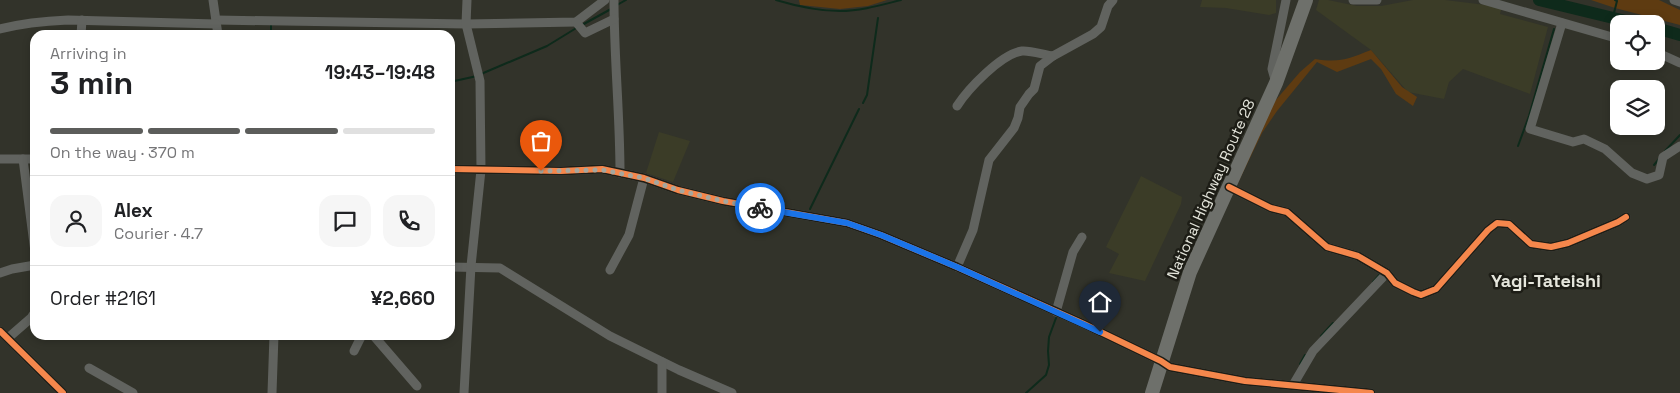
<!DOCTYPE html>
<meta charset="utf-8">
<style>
:root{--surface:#fff;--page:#f6f6f6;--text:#202124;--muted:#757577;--line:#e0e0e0;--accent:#5c5d5b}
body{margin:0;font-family:"Space Grotesk",sans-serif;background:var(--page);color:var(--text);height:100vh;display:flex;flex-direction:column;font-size:19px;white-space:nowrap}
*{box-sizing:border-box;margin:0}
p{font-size:16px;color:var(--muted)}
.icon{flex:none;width:28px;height:28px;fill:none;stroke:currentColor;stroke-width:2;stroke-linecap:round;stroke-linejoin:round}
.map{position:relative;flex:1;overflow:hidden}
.sheet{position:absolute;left:30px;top:30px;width:425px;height:310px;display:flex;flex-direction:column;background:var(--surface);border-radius:15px;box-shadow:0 2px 8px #0003}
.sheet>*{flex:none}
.tools{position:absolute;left:1610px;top:15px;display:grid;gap:10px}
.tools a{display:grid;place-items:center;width:55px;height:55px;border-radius:10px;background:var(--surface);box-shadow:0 2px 8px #0003;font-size:25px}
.pin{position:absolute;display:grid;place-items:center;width:42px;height:42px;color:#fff;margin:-51px -21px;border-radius:50% 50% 50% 0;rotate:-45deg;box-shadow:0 0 5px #0007}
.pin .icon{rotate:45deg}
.courier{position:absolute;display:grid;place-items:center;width:50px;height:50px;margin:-25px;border:4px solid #1a73e8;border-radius:50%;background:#fff;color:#222;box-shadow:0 1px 6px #0007}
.summary em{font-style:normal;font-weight:700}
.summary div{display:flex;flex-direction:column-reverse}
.summary{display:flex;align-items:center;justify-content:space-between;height:85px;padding:0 20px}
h1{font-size:32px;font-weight:700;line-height:38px}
.bar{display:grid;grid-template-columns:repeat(4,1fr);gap:8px 5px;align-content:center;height:60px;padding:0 20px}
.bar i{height:6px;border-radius:4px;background:var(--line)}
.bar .current{background:var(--accent)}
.bar p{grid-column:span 4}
.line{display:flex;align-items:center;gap:12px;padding:0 20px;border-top:1px solid var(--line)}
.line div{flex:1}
.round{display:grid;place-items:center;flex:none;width:52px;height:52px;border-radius:15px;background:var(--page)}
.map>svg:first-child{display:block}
</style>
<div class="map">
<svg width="1680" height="393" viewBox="0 0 1680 393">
<rect width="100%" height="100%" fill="#32332a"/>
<g fill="#3b3c27">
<path d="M1202,0H1276V13L1269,15L1226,8L1200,7Z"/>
<path d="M1319,0H1328L1357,6H1381L1413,0H1445L1502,7L1500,14L1548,27L1530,94L1463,69L1449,82L1444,99L1408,92L1371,50L1316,10Z"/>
<path d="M659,132L690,141L673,182L646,173Z"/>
<path d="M1141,176L1182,197L1181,204L1145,281L1109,273L1119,254L1106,247Z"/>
</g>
<g fill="#5e3b11">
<path d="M799,0H887L868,6L840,9L800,5Z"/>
<path d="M1591,0H1659L1680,10V25L1615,8Z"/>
<path d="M1371,50L1402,87L1417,97L1413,106L1396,94L1381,69L1371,59L1337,72L1317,62L1277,111L1262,133L1236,187L1268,109L1300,72L1315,59C1340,63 1348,59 1371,50Z"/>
</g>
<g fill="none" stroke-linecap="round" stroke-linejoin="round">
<g stroke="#0e2a1b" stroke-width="2">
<path d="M776,0C796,6 819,11 840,11C861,11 881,5 901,0"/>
<path d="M617,5L626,0"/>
<path d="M1613,17L1617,1L1615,0"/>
<path d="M271,24V35"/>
<path d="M582,25L611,9"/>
<path d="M481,74L547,46L578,27"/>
<path d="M450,82L477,76"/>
<path d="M863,103L867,95L878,18"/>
<path d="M1518,146L1529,116L1554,29"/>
<path d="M1665,151L1680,135"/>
<path d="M1654,165L1659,159"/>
<path d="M810,209L859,109"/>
<path d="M1373,282L1381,273"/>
<path d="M1321,336L1333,323"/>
<path d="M1300,364L1305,355"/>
<path d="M1026,393L1046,375L1049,365L1048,351L1049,337L1056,318"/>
</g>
<g stroke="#0e2a1b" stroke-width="12">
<path d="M1539,0L1638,24"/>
<path d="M1656,28L1680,35"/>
</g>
<g stroke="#61635f" stroke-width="9">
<path d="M213,0L218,35"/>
<path d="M614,0C614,58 620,115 620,173"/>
<path d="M1353,0H1377"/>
<path d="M1483,0L1619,39"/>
<path d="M1674,0L1680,2"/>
<path d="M216,20L466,24L576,22L605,0"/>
<path d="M576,22L585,33L614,19"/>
<path d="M1562,23L1530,129L1573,142L1584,139L1605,149L1632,173L1647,179L1659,175L1663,157L1680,146"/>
<path d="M0,29C23,23 44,21 68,20L216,24"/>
<path d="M81,35L82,20"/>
<path d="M1656,52L1680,63"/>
<path d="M1276,83L1272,69L1286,0"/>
<path d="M957,106C968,89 1001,54 1022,51C1029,50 1045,55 1053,56"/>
<path d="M0,159H35"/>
<path d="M23,159L35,252"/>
<path d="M450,169L561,171L602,169L644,178L678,190L723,201L847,223L881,235L957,267L1084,324L1161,361L1170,367L1245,381L1371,393"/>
<path d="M1229,187L1271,208L1287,212L1327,247L1358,256L1387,273L1395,283L1413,292L1421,295L1436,289L1488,230L1497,223L1509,224L1531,244L1551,247L1568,243L1618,222L1626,217"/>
<path d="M450,267L500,268L610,336L679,370L732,393"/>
<path d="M957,267L973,230L989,160L1014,128L1018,118L1020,107L1029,94L1034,89L1040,66L1053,56L1093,34L1101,27L1108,6L1113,0"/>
<path d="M610,270L629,235L644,178"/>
<path d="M0,273L12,269L35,265"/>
<path d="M1056,312L1073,252L1082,237"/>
<path d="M0,331L63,393"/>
<path d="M373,335L417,386"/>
<path d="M8,338L31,318L35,312"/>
<path d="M354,351L362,335"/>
<path d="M662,362V393"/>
<path d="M89,368L133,393"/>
<path d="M1293,385L1313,351L1387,273"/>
<path d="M272,393L274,335"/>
<path d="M464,393L471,266L481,170L480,81L466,24L467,0"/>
</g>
<path stroke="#6e706b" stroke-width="14" d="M1152,393L1190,272L1276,83L1306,0"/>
<g stroke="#1d1d16" stroke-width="9">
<g id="cycleway">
<path d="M450,169L561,171L602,169L644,178L678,190L723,201L847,223L881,235L957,267L1084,324L1161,361L1170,367L1245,381L1371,393"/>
<path d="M1229,187L1271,208L1287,212L1327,247L1358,256L1387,273L1395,283L1413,292L1421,295L1436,289L1488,230L1497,223L1509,224L1531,244L1551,247L1568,243L1618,222L1626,217"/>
<path d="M0,331L63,393"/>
</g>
</g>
<use href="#cycleway" stroke="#f5874c" stroke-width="6"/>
</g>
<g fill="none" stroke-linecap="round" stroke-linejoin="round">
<path stroke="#a6a79e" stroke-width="5" stroke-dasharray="0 9" d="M541,171L602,170L644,178L678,190L723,201L760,208"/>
<path stroke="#1a73e8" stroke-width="6" d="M760,208L847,223L881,235L957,267L1100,332"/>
</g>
<g text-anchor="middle" stroke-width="5" stroke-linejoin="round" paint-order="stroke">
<g font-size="15" fill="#e5e6dc" stroke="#1d1d16">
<text transform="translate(1211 189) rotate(-66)" y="5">National Highway Route 28</text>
</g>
<g font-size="18" font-weight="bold" fill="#e5e6dc" stroke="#1d1d16">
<text x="1546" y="287">Yagi-Tateishi</text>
</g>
</g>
</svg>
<div class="tools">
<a><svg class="icon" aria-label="locate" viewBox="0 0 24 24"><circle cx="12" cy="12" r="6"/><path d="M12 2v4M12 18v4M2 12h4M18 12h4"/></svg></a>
<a><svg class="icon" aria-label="layers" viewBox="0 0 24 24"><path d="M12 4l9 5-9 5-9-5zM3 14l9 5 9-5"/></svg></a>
</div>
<div class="pin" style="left:541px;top:171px;background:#ea580c"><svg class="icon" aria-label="bag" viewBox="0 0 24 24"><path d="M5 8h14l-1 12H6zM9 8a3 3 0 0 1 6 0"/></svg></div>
<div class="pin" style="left:1100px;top:332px;background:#1f2937"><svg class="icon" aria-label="home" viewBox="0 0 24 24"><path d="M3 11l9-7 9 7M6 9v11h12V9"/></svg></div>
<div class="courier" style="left:760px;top:208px"><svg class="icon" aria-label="bike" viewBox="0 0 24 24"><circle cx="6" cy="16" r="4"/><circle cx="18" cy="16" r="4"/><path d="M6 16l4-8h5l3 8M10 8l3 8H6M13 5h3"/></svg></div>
<section class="sheet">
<div class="summary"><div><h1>3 min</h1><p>Arriving in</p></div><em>19:43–19:48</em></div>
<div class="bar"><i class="current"></i><i class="current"></i><i class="current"></i><i></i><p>On the way · 370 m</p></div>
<div class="line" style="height:90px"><a class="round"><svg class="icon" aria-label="person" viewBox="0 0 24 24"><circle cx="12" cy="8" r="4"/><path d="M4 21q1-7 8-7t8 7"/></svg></a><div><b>Alex</b><p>Courier · 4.7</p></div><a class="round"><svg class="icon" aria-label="chat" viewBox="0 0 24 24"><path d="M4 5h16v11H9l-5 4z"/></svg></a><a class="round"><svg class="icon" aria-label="phone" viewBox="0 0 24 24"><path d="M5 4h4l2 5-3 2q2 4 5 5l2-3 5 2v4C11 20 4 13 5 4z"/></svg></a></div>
<div class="line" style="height:65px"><div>Order #2161</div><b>¥2,660</b></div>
</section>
</div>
